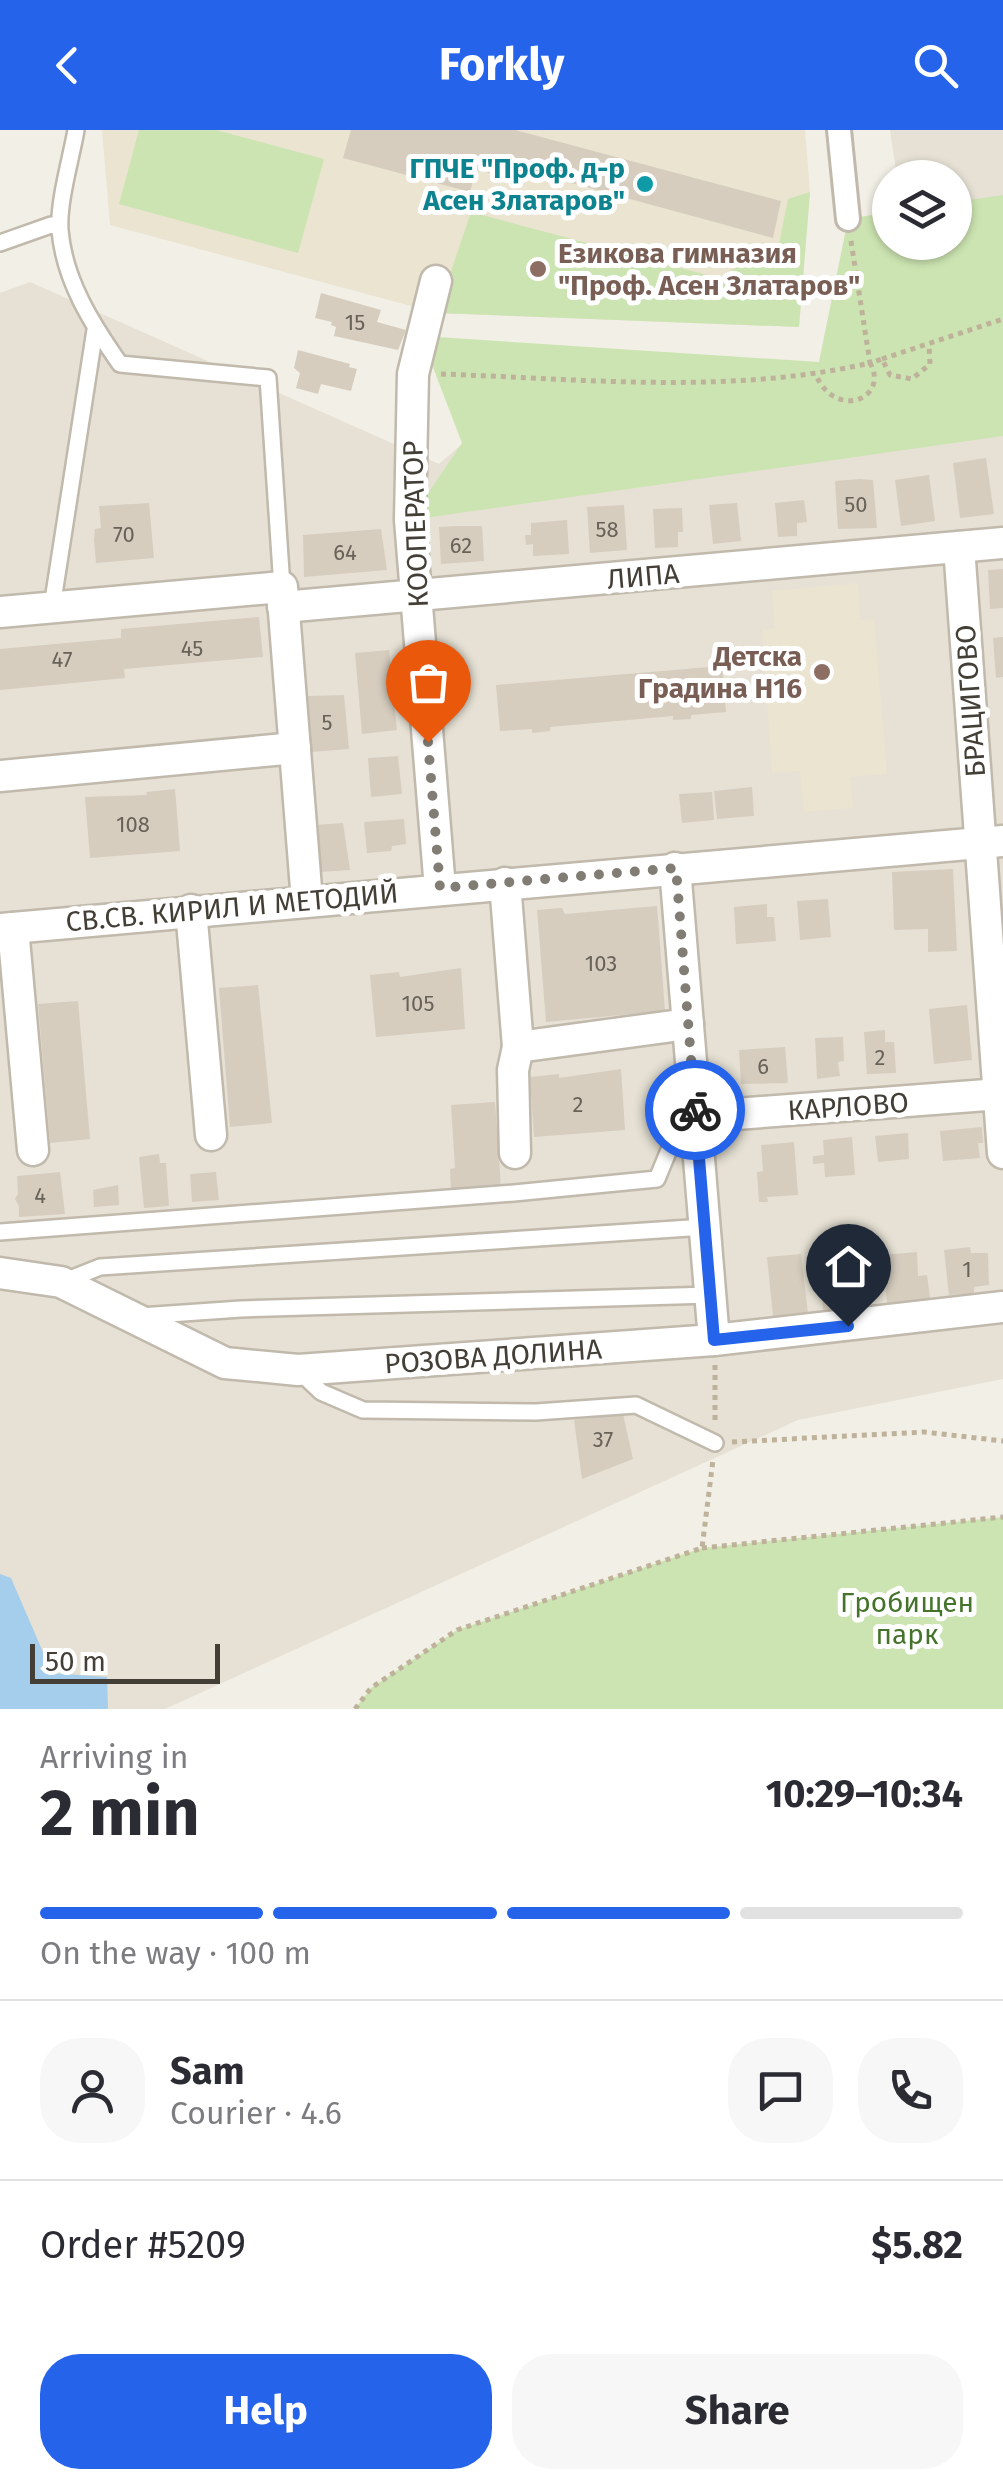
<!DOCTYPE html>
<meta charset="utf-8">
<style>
:root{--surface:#fff;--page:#f7f7f7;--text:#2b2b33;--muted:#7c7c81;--line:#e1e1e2;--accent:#2563eb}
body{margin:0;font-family:"Fira Sans",sans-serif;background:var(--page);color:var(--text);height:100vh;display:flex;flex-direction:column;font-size:38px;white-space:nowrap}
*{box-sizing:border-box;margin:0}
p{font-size:32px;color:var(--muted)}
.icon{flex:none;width:55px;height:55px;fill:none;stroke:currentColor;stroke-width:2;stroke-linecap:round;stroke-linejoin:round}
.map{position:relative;height:1579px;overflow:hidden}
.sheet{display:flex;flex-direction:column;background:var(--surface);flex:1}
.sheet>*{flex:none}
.fabs{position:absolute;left:872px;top:30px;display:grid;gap:20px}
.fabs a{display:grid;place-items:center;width:100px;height:100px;border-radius:50%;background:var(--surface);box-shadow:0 2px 8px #0004;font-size:50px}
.scale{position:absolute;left:30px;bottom:25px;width:190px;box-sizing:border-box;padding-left:10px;border:5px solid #443f36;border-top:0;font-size:28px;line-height:35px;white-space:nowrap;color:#443f36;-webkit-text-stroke:8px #fff;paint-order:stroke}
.pin{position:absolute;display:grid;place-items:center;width:85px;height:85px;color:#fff;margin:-102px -42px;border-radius:50% 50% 50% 0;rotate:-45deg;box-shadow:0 0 10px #0007}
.pin .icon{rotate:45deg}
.courier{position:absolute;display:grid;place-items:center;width:100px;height:100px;margin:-50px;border:8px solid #2563eb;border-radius:50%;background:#fff;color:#222;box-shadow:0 2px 12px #0007}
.headline em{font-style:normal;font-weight:700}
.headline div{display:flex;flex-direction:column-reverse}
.headline{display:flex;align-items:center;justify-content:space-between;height:170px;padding:0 40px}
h1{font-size:65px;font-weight:700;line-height:75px}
.bar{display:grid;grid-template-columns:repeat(4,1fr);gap:15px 10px;align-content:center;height:120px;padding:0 40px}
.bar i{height:12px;border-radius:8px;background:var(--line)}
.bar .current{background:var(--accent)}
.bar p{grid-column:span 4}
.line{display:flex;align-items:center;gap:25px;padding:0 40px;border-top:2px solid var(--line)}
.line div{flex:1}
.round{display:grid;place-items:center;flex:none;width:105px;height:105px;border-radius:40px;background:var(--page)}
.cta{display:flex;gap:20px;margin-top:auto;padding:20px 40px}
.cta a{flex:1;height:115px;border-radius:40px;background:var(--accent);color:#fff;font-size:40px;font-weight:700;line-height:115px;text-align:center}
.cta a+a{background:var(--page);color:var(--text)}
header{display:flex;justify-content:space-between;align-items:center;height:130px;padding:0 40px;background:var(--accent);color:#fff;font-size:45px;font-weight:700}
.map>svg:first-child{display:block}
</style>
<header><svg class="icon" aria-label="back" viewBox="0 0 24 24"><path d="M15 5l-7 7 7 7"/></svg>Forkly<svg class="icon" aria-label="search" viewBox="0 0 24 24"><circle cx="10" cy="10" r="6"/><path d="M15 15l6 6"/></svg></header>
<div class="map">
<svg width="1003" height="1579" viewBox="0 0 1003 1579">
<rect width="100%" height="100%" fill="#f2efe6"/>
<path fill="#e6e1d4" d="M890,0H1003V1249L798,1290L165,1579H0V163L30,152L439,334L462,314L882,277L955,112V48L897,47Z"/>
<g fill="#eae4d0">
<path d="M102,0H805L810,62L799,197L437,183L110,95Z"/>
<path d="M858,453L860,490H874L887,644L850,647L853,678L804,682L800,641L772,643L762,500L775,498L772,461Z"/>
</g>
<g fill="#cce4b1">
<path d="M139,0H216L324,29L298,123L119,74Z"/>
<path d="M810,62L799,197L437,183L471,82L718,148L779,114L788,69Z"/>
<path d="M1003,65V306L410,390L462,313L421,206L819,232L848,89L890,82V112H955V72Z"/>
<path d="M1003,1387V1579H355L371,1558L457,1500L702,1418Z"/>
</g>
<path fill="#a5cdec" d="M0,1444L11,1448L52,1543L107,1547L108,1579H0Z"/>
<g fill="#d6cdbf">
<path d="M351,0H515L781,71L773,108L502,34L499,46L476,39L470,62L343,28Z"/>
<path d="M321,163L381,180L377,192L406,200L398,220L334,206L336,197L331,195L332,192L315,188Z"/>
<path d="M298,220L350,234L349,237L357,239L351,261L321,254L318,264L296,258L300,243L294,238Z"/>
<path d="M986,328L994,384L960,388L953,333Z"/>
<path d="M929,345L935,391L901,396L895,350Z"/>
<path d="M860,349L873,350L877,398L838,399L835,351Z"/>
<path d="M804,370L807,392L797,393V406L778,407L775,373Z"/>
<path d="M149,373L154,428L96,433L94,410L95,399L101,398L99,376Z"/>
<path d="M737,373L741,411L713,414L709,375Z"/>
<path d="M624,375L627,420L590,423L587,377Z"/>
<path d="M682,378L683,402H678V417L655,418L653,379Z"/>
<path d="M567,390L569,424L533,426V414L526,415L525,405H531V393Z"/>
<path d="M456,396H482L484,431L441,434L439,397Z"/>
<path d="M381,399L387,440L304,447L303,405Z"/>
<path d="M1003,439V478L990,479L988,440Z"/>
<path d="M259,487L263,527L124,539L125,548L0,560V519L121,508V499Z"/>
<path d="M1003,507V547L996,548L993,508Z"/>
<path d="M389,520L397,600L362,604L355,523Z"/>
<path d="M722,536L726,582L691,585V589L673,590V586L550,597V601L532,603V599L500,601L496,555Z"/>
<path d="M344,565L349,619L310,622L307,566Z"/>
<path d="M398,626L402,664L371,667L368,628Z"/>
<path d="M752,657L754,686L717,689L714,661Z"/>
<path d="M175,659L180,721L90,728L85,667L147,665L146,662Z"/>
<path d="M712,662L714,690L682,693L679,664Z"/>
<path d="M404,689L406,714L392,716L391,721L367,723L364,692Z"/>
<path d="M343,693L350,740L320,742L315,695Z"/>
<path d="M953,739L957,821L928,822V799L894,800L892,742Z"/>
<path d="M828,769L831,807L800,810L797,771Z"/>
<path d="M767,774V787H774L776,811L736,814L734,777Z"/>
<path d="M657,776L665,881L546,892L537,780L562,778L565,784Z"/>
<path d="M461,838L465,899L376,907L370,845L399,842L400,847Z"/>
<path d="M258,855L272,993L230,997L219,858Z"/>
<path d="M78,871L90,1009L50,1013L38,874Z"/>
<path d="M967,875L972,930L934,934L929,879Z"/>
<path d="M885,900V912H894L896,943L867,944L864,902Z"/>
<path d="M843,907L844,931L838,932L840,946L817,949L815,908Z"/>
<path d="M785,917L788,953L741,954L739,920Z"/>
<path d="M621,939L625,1000L534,1007L530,947L559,944V948Z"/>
<path d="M495,972L501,1057L451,1060L450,1039L455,1038L451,975Z"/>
<path d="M982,997L983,1013H978L980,1028L943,1031L940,1001Z"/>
<path d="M908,1003L909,1029L878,1032L875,1006Z"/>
<path d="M852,1007L855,1045L825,1047L824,1033L813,1034V1026L824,1025L823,1010Z"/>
<path d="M794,1012L798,1065L767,1067L768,1072H759L757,1042L763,1041L761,1015Z"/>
<path d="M159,1024L160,1033H166L169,1076L144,1078L139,1027Z"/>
<path d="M60,1042L65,1084L19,1087V1076L15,1069L18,1064L17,1046Z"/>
<path d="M216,1042L219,1070L192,1072L190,1044Z"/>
<path d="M118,1055L119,1075L94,1077L93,1060Z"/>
<path d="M970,1117L971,1123H988L989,1155L974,1157V1163L949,1165L944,1120Z"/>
<path d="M917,1122L918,1146L927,1145L932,1182L889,1186L881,1125Z"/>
<path d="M801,1124L808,1183L773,1186L767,1127Z"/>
<path d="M858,1128L863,1176L823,1180L821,1157L827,1156L823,1132Z"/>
<path d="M623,1284L633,1329L582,1349L574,1290Z"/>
</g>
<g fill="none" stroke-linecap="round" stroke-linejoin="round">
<g stroke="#c0b9ac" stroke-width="20">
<g id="service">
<path d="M76,0C71,29 58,72 60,100C64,150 92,194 120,234L268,248L282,457"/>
<path d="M0,113L51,95L59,97"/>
<path d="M52,477L95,200"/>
<path d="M0,1102L514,1063L657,1049L676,1003L679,976L695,974"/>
<path d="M65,1151L100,1137L705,1097"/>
<path d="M140,1186L241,1179L710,1165"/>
<path d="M301,1243L321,1262L363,1280L536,1282L636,1275L715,1313"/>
</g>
</g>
<g stroke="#c0b9ac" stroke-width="28">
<path id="pedestrian" d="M839,0L848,89"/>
</g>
<g stroke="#c0b9ac" stroke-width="35">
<g id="minor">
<path d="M436,151L413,244L410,390L440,759"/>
<path d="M959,417L1003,1023"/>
<path d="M283,477L1003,413"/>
<path d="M0,482L282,457L307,771"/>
<path d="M0,646L295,618"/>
<path d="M675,738L714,1210"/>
<path d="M505,753L518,917"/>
<path d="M191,780L211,1005"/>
<path d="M13,798L33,1020"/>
<path d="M0,799L1003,711"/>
<path d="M696,987L1000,964"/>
<path d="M515,1023L513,940L518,917L688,894"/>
<path d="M0,1143L61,1152L225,1233L298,1240L714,1210L1003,1177"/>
</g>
</g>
<g stroke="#beb29b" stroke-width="5" stroke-dasharray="5 5" stroke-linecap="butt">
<path d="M851,111L870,233L882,229L890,245L912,249L930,234L929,215"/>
<path d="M882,229L1003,189"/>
<path d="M441,244C584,249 730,265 870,233C890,268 836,291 816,245"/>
<path d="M715,1235V1294"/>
<path d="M732,1312L924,1302L1003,1311"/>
<path d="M702,1418L1003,1387"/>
<path d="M355,1579L371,1558L457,1500L702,1418L713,1330"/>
</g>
<use href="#service" stroke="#fff" stroke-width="15"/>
<use href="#pedestrian" stroke="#fff" stroke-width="22"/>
<use href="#minor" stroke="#fff" stroke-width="30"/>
</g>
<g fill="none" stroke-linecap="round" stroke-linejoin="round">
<path stroke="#817d74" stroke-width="10" stroke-dasharray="0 18" d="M428,612L440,758L676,738L695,980"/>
<path stroke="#2563eb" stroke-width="12" d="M695,980L714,1210L848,1196"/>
</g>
<circle fill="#0f9aa8" stroke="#fff" stroke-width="4" cx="645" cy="54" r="10"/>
<g fill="#8d6e63" stroke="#fff" stroke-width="4">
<circle cx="538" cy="139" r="10"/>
<circle cx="822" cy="542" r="10"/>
</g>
<g text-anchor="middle" stroke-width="10" stroke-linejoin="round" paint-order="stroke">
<g font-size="22" fill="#686258">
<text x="355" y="200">15</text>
<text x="856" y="382">50</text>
<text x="607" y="407">58</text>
<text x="124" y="412">70</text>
<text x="461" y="423">62</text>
<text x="345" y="430">64</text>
<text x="192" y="526">45</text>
<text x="62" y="537">47</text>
<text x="327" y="600">5</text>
<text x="133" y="702">108</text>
<text x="601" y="841">103</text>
<text x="418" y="881">105</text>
<text x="880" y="935">2</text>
<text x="763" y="944">6</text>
<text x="578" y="982">2</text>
<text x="40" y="1073">4</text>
<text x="967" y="1147">1</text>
<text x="603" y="1317">37</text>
</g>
<g font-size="28" font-weight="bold" fill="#0d838f" stroke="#fff" text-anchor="end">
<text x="625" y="48">ГПЧЕ "Проф. д-р<tspan x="625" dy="32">Асен Златаров"</tspan></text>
</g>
<g font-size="28" font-weight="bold" fill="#785e54" stroke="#fff" text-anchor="start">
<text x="558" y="133">Езикова гимназия<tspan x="558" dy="32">"Проф. Асен Златаров"</tspan></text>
<text x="802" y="536" text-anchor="end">Детска<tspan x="802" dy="32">Градина Н16</tspan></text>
</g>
<g font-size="28" fill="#443f36" stroke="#fff">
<text transform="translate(415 394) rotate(-92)" y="10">КООПЕРАТОР</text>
<text transform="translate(643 446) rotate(-5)" y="10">ЛИПА</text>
<text transform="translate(970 571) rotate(-94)" y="10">БРАЦИГОВО</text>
<text transform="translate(232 777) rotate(-5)" y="10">СВ.СВ. КИРИЛ И МЕТОДИЙ</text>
<text transform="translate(848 976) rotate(-4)" y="10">КАРЛОВО</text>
<text transform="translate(493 1226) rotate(-4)" y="10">РОЗОВА ДОЛИНА</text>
</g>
<g font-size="28" fill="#45732c" stroke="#fff">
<text x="907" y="1482">Гробищен<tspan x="907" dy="32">парк</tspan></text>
</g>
</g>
</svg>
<div class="fabs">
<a><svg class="icon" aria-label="layers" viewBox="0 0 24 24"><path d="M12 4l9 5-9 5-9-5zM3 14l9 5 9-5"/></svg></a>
</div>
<div class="scale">50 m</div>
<div class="pin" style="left:428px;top:612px;background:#ea580c"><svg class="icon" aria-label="bag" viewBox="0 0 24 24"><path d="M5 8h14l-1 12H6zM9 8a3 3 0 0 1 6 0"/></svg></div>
<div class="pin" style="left:848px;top:1196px;background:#1f2937"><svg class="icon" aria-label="home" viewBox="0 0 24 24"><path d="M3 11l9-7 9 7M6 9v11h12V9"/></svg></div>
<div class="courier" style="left:695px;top:980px"><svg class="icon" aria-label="bike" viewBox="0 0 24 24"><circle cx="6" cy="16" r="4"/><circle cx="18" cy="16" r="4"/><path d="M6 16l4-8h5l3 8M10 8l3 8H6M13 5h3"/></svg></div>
</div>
<section class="sheet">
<div class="headline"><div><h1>2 min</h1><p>Arriving in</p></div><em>10:29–10:34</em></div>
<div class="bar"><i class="current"></i><i class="current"></i><i class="current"></i><i></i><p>On the way · 100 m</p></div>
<div class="line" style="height:180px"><a class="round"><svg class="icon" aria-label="person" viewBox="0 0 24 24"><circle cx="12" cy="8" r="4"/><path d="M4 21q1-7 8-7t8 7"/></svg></a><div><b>Sam</b><p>Courier · 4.6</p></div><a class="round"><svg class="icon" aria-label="chat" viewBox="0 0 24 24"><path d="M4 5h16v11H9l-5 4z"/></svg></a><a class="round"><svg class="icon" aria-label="phone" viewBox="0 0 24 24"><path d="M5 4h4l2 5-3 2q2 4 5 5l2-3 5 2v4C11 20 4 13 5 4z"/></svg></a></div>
<div class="line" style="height:130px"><div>Order #5209</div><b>$5.82</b></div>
<div class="cta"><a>Help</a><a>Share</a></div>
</section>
